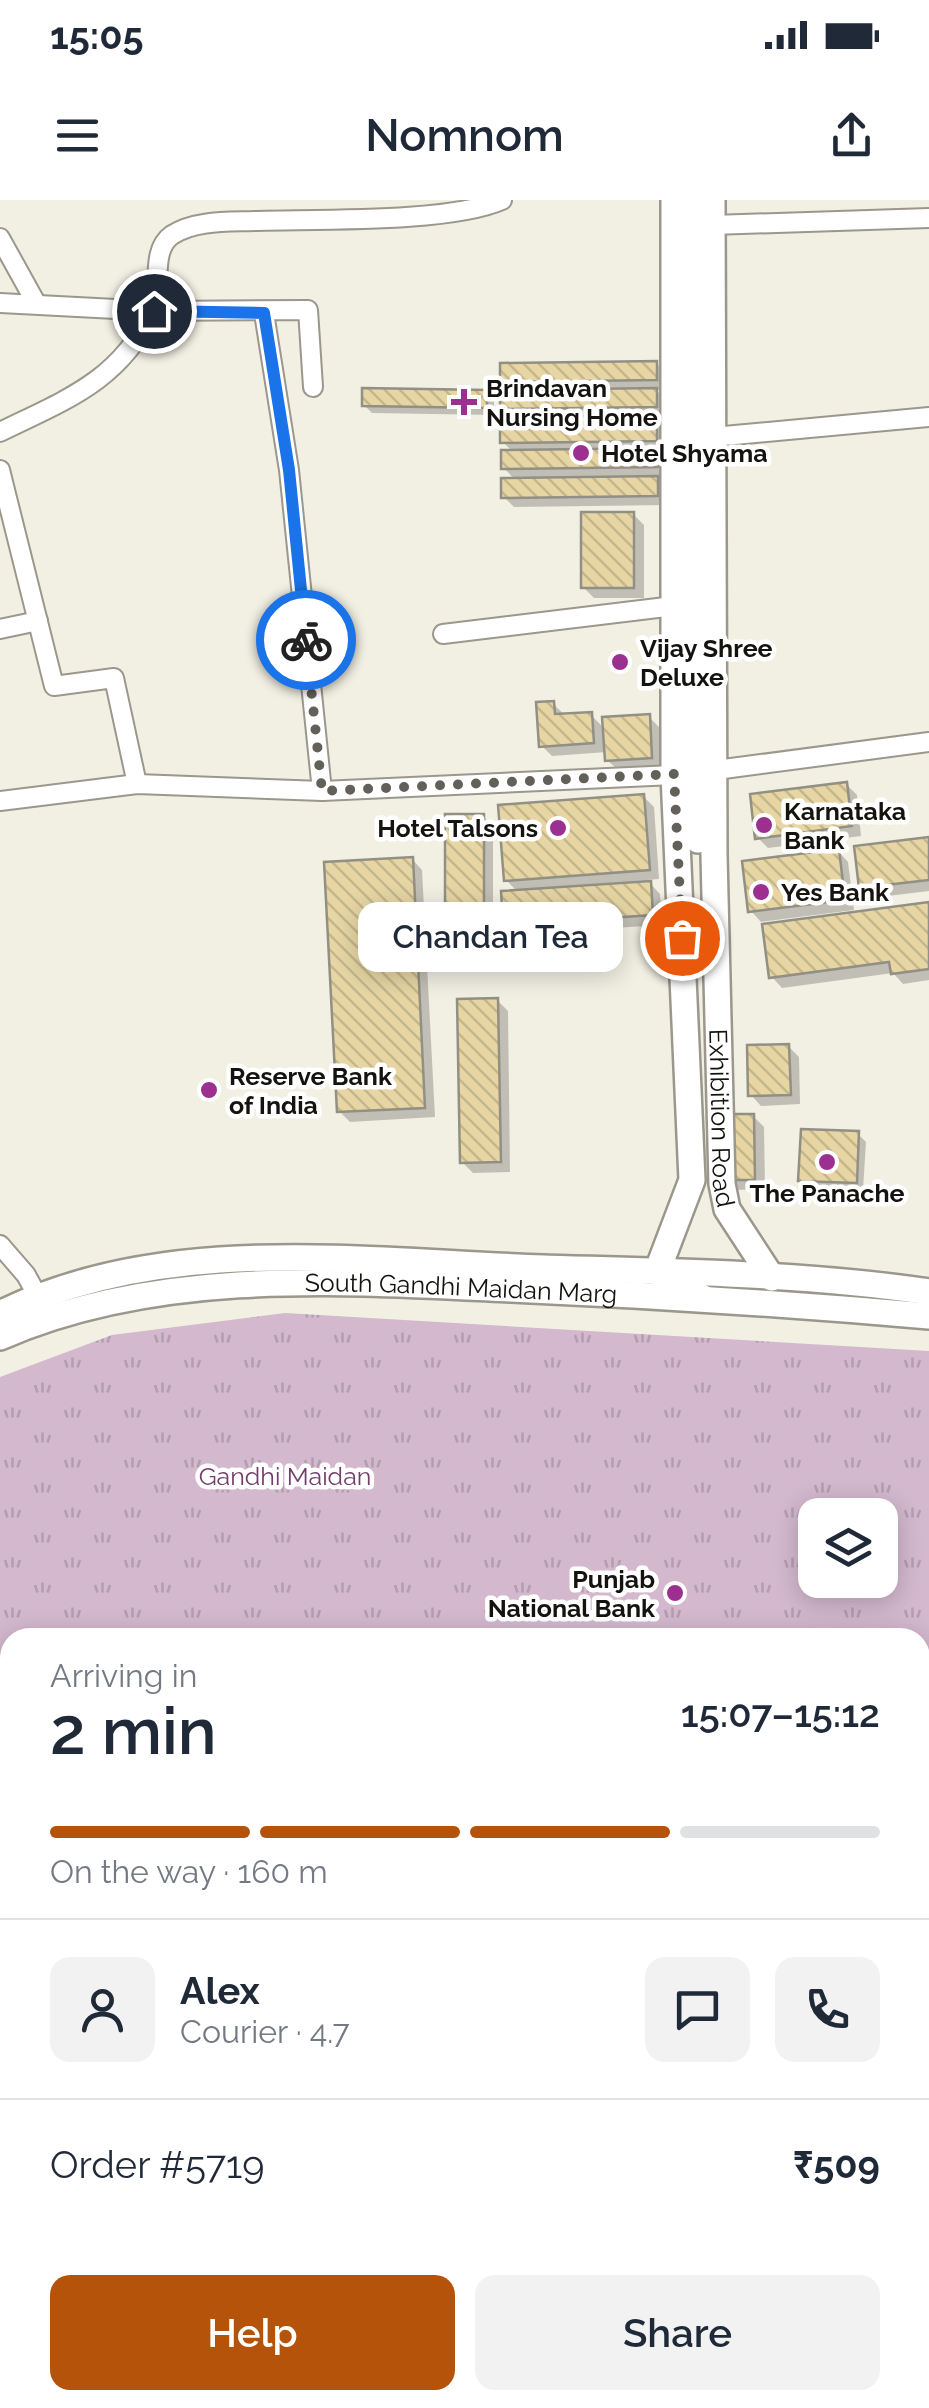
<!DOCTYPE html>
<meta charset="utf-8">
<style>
:root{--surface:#fff;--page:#f2f2f3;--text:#1f2937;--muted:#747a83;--line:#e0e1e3;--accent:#b45309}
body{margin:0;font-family:Raleway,sans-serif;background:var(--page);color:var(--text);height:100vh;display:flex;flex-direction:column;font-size:38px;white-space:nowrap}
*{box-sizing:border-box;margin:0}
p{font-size:32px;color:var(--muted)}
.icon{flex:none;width:55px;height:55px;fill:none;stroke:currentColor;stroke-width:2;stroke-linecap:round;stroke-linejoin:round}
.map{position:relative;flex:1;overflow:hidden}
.details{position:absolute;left:0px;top:1428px;width:930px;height:782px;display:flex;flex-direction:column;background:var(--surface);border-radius:30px 30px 0 0;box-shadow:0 5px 25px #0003}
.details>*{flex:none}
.controls{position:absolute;left:798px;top:1298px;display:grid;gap:20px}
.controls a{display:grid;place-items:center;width:100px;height:100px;border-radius:20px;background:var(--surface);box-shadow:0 5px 25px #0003;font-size:50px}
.pin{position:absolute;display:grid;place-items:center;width:85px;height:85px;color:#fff;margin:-42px;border:5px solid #fff;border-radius:50%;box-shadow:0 2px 10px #0007}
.courier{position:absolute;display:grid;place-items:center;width:100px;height:100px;margin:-50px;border:8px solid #1a73e8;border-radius:50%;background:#fff;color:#222;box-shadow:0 2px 12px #0007}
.bubble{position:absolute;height:70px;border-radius:20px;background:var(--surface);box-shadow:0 5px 25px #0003;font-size:32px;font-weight:600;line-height:70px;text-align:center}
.headline em{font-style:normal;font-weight:600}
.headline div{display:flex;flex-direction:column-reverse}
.headline{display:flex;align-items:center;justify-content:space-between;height:170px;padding:0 50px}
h1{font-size:65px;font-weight:600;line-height:75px}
.bar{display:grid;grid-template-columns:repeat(4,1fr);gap:15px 10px;align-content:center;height:120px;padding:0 50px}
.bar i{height:12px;border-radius:8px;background:var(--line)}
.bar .selected{background:var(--accent)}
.bar p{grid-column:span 4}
.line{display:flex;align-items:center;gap:25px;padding:0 50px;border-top:2px solid var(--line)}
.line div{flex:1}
.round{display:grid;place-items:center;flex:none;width:105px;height:105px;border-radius:20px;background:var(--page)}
.cta{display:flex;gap:20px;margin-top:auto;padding:20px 50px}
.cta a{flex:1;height:115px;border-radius:20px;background:var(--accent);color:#fff;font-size:40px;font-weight:600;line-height:115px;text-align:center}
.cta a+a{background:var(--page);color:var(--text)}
.status{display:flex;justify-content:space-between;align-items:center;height:70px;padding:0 50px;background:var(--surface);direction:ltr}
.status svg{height:28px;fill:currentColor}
header{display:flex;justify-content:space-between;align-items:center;height:130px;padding:0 50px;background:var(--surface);font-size:45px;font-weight:600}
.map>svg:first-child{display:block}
</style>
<div class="status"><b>15:05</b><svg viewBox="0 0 49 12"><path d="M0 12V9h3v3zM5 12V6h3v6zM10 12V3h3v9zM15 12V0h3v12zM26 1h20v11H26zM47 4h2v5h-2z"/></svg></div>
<header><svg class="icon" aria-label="menu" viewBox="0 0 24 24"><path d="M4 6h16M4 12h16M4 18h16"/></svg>Nomnom<svg class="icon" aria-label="share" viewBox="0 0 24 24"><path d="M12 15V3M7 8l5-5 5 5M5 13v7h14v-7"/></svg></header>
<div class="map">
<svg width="929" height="2208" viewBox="0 0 929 2208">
<defs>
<pattern id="grass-tufts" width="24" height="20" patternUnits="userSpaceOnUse" patternTransform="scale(2.5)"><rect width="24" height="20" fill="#d3b8ce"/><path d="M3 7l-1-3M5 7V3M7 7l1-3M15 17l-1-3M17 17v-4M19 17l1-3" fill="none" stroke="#b49db0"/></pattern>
<pattern id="building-back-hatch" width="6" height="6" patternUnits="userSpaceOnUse" patternTransform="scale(2.5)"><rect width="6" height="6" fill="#e7d6a4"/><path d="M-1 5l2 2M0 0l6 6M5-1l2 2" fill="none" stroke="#c5b78c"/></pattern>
</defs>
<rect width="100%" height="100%" fill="#f2efe3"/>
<path fill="url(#grass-tufts)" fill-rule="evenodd" d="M285,1113L929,1151V2208H135L120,2200H920V1438H10V2117L0,2106V1177L112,1135ZM815,1315H880V1380H815Z"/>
<g fill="#0003">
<path d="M656,163L667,174V190H656L667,201V217H655L667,229V250H658L668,261V277H656L668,289V305L514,307L504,297L516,281L504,268L513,252L503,242L514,220L503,208L513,192L502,181Z"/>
<path d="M486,193L494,201V215L372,213L364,205Z"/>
<path d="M633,314L644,325V398H594L583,387Z"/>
<path d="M553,504L564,514L591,515L605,529L649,517L659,527L662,568L618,570L607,560V552L552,556L542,546Z"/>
<path d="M846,584L857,595L861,636L768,648L758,638Z"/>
<path d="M643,596L654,607L659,679L647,680L660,694L662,725L516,734L506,724L518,692L506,680Z"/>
<path d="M483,616L493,627V729H458L448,718Z"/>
<path d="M929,640V691L871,698L861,687Z"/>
<path d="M838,651L848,662L854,710L761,722L751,711Z"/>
<path d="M412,659L422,670L435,917L350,922L339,911Z"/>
<path d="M929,705V780L903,784L893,773L782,788L772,777Z"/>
<path d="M497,800L508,811L510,972L473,973L462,962Z"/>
<path d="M788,846L799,857L800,904L761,906L751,895Z"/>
<path d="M753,916L764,927L765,989L735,990L725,979Z"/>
<path d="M858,934L866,942L863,990L808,988L800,980Z"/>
</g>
<g fill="url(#building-back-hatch)" stroke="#928f84" stroke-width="2.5">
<path d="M657,161V180L500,182V163Z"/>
<path d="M362,188L487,190V208L362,206Z"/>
<path d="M657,188V207L500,209V190Z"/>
<path d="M657,215V241L500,243V217Z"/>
<path d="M659,248V267L501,269V250Z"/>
<path d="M658,276V296L501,298V278Z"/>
<rect x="581" y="312" width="53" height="76"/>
<path d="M554,501L555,514L592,512L594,543L539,547L536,502Z"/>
<path d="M650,514L652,558L605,561L602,517Z"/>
<path d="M847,582L852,626L755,639L750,594Z"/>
<path d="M644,594L650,670L504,681L498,605Z"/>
<rect x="445" y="614" width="39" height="105"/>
<path d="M929,637V680L859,688L854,646Z"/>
<path d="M839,649L845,700L748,712L742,661Z"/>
<path d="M413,657L425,908L337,912L324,662Z"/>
<path d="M651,681L653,715L503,725L501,691Z"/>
<path d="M929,702V769L891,774L889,762L769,778L762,724Z"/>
<path d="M498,798L501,962L460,963L457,799Z"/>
<path d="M789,844L791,895L748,896L747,845Z"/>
<path d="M722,914H754L755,980H722Z"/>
<path d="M801,929L859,931L857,983L798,981Z"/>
</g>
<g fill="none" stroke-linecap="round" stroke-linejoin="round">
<g stroke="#9b978c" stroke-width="22">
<g id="street">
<path d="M712,25L929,18"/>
<path d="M0,38L36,103"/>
<path d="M0,103L154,111L308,110L313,187"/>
<path d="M264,113L289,270L322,591"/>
<path d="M0,232C65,200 118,182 152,113C163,91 149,51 172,35C195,20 229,22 254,21C317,19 450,23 502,0"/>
<path d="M713,237L929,217"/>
<path d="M0,270L54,486L114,478L137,584"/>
<path d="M0,429L38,421"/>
<path d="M443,434L674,406"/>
<path d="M716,570L929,542"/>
<path d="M0,601L137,584L322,591L674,575"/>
<path d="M0,1045L26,1075L43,1106"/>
</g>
</g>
<g stroke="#9b978c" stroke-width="30">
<g id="secondary">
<path d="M674,0V575L692,980L657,1072L703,1098"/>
<path d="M692,0L698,640"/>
<path id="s1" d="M712,0L714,655L722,984L727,1009L772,1078"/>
<path d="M0,1114C164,1032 367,1062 544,1068C672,1072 802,1073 929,1092"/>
<path id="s2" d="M0,1137C158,1068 342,1081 511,1089C651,1095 790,1104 929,1116"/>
</g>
</g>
<use href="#street" stroke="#fff" stroke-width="18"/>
<use href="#secondary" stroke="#fff" stroke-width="25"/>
</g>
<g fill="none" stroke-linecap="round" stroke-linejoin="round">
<path stroke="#626059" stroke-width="10" stroke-dasharray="0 18" d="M306,440L322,591L674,574L682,738"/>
<path stroke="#1a73e8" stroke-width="12" d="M154,111L264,113L289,270L306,440"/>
</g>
<g fill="#9c3091" stroke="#fff" stroke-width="4">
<path d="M459 187h10v10h10v10h-10v10h-10v-10h-10v-10h10z"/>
<circle cx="581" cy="253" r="10"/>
<circle cx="620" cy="462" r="10"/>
<circle cx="764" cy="625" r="10"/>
<circle cx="558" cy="628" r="10"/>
<circle cx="761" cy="692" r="10"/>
<circle cx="209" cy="890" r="10"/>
<circle cx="827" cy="962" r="10"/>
<circle cx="675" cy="1393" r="10"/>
</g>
<g text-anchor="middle" stroke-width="9" stroke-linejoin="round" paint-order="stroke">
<g font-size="25" font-weight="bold" fill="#14130f" stroke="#fff" text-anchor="start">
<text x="486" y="197">Brindavan<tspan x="486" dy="29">Nursing Home</tspan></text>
<text x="601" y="262">Hotel Shyama</text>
<text x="640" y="457">Vijay Shree<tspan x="640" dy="29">Deluxe</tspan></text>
<text x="784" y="620">Karnataka<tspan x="784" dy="29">Bank</tspan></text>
<text x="538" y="637" text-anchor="end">Hotel Talsons</text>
<text x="781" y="701">Yes Bank</text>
<text x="229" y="885">Reserve Bank<tspan x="229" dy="29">of India</tspan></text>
<text x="827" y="1002" text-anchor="middle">The Panache</text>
<text x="655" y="1388" text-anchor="end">Punjab<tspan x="655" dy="29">National Bank</tspan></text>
</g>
<g font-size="25" fill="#14130f" stroke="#fff">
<text dy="9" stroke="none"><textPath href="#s1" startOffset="918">Exhibition Road</textPath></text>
<text dy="9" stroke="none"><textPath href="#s2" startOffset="468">South Gandhi Maidan Marg</textPath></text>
</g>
<g font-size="25" fill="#743e6c" stroke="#fff">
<text x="285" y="1285">Gandhi Maidan</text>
</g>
</g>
</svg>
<div class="controls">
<a><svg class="icon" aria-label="layers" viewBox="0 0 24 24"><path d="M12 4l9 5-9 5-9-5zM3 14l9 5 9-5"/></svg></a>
</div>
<div class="pin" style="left:682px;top:738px;background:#ea580c"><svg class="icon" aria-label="bag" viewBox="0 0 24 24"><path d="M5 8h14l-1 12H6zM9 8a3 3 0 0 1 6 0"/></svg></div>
<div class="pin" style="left:154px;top:111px;background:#1f2937"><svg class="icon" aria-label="home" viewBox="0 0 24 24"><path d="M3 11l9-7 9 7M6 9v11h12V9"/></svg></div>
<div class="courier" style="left:306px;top:440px"><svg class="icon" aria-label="bike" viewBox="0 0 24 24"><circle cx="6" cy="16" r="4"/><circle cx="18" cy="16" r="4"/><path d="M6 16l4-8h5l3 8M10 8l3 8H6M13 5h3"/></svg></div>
<div class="bubble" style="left:358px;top:702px;width:265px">Chandan Tea</div>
<section class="details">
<div class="headline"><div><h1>2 min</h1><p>Arriving in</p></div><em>15:07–15:12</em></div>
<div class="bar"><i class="selected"></i><i class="selected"></i><i class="selected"></i><i></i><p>On the way · 160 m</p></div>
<div class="line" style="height:180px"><a class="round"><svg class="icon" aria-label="person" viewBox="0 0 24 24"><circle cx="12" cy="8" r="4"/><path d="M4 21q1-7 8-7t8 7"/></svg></a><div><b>Alex</b><p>Courier · 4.7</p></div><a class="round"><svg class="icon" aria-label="chat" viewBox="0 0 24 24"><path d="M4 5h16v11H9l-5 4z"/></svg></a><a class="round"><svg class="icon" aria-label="phone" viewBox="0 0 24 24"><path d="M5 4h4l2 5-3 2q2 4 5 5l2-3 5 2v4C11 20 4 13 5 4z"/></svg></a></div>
<div class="line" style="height:130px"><div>Order #5719</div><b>₹509</b></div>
<div class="cta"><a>Help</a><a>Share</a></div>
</section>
</div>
